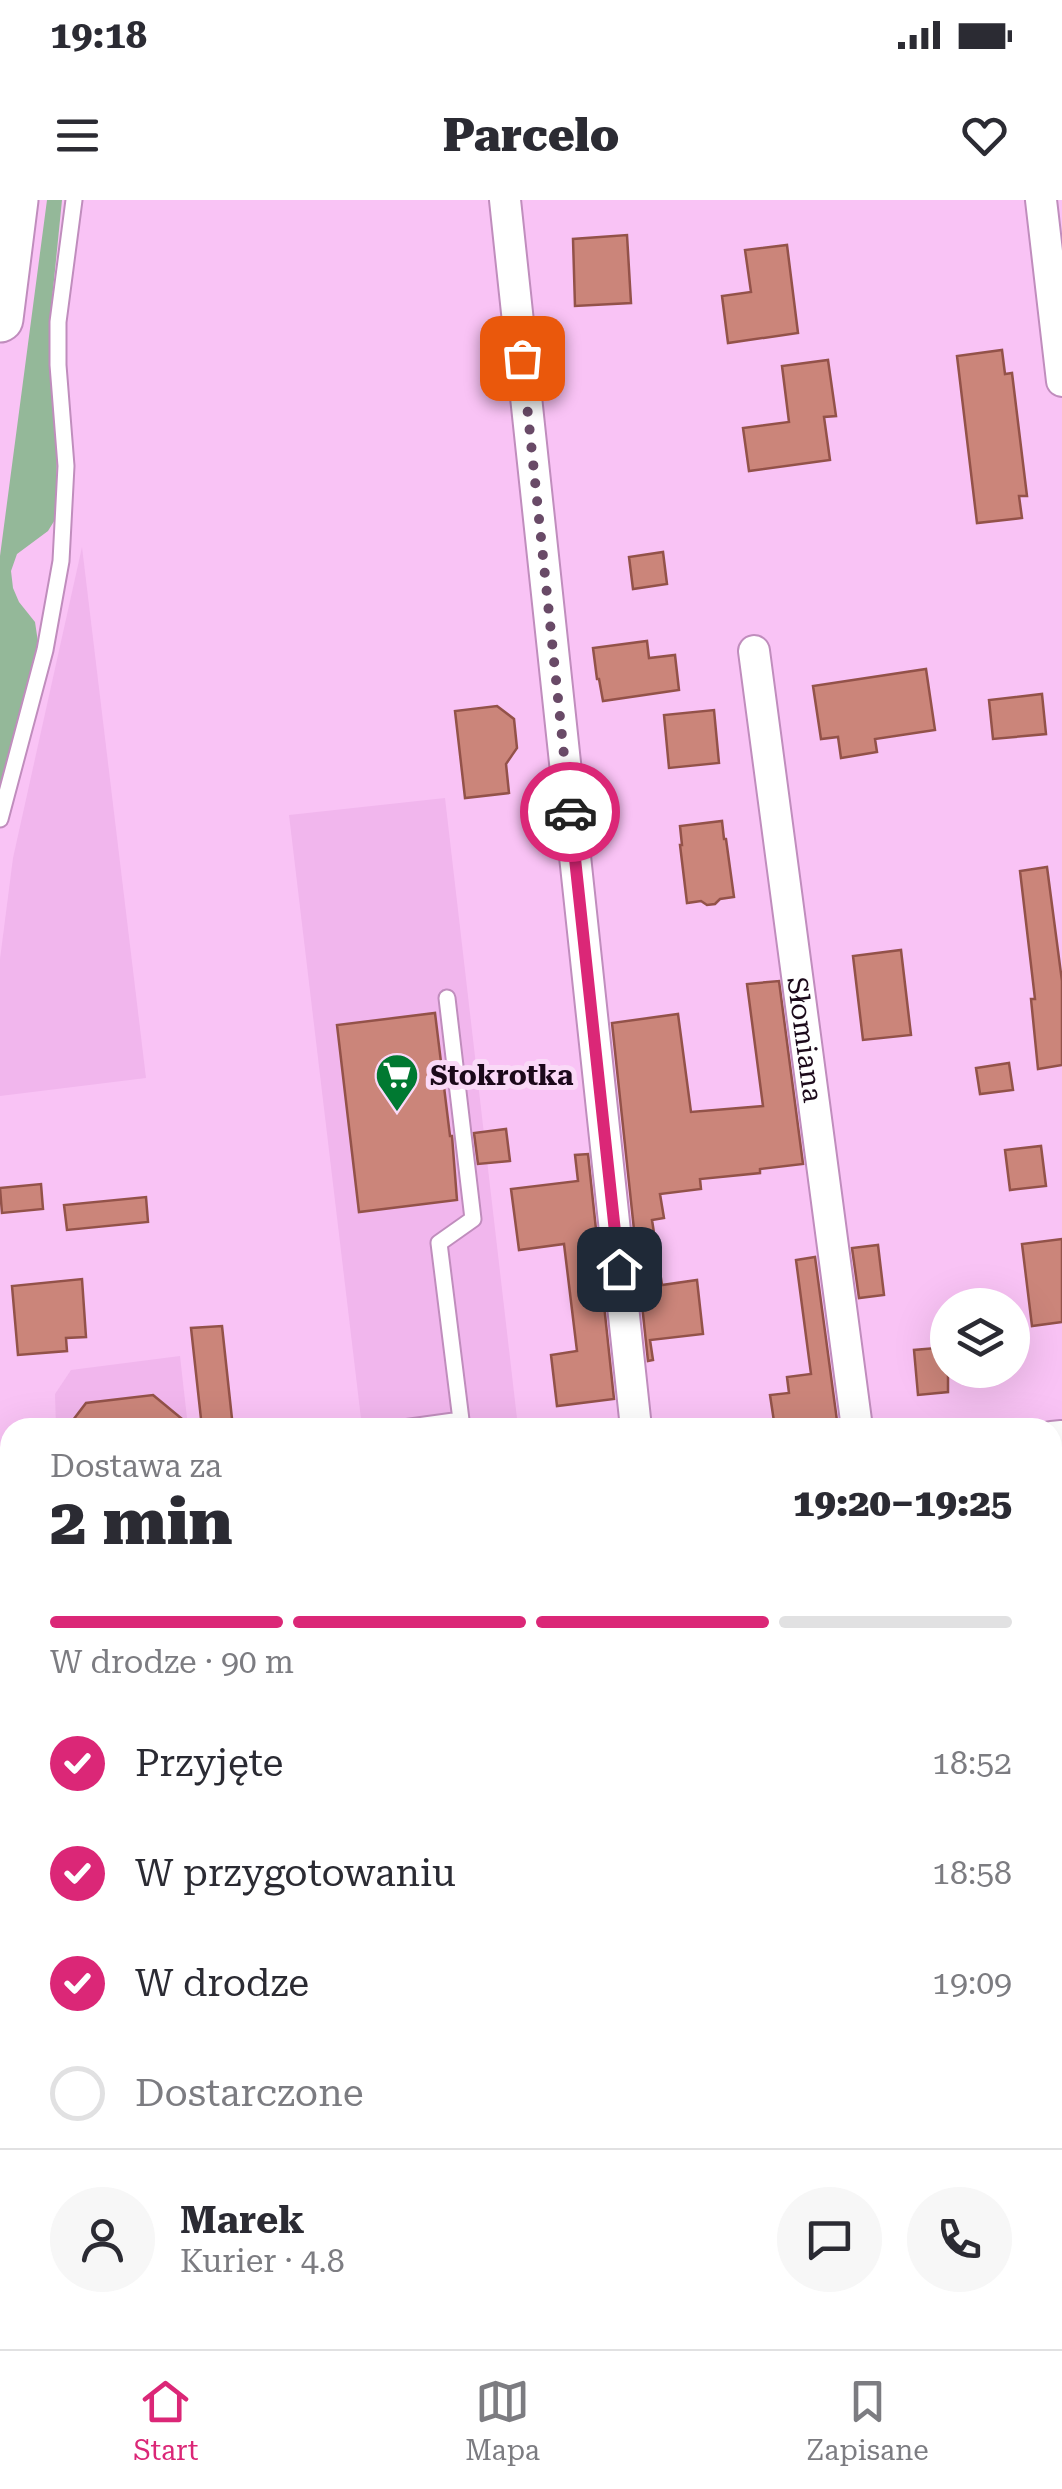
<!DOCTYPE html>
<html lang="pl">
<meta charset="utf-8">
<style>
:root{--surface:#fff;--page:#f7f7f7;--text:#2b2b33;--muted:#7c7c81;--line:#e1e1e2;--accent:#db2777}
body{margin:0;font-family:"Roboto Serif",serif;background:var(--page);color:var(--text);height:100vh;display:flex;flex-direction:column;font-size:38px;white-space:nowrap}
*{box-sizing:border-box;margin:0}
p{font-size:32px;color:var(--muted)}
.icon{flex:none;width:55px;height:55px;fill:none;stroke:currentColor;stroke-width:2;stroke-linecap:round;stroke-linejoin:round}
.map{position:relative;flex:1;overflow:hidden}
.sheet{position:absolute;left:0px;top:1218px;width:1062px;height:932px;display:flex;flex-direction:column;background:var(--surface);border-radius:30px 30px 0 0;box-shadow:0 10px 40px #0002}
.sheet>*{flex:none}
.fabs{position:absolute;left:930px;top:1088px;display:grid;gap:20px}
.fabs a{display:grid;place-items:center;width:100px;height:100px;border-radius:50%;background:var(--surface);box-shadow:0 10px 40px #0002;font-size:50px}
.pin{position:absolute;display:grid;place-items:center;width:85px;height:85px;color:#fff;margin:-42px;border-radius:20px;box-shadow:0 5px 15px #0006}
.courier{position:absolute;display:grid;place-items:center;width:100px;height:100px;margin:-50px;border:8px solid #db2777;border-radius:50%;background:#fff;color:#222;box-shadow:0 2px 12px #0007}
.head em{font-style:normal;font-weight:800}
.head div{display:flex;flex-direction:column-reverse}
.head{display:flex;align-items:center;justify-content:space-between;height:170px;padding:0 50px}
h1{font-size:65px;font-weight:800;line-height:75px}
.bar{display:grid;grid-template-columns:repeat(4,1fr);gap:15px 10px;align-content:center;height:120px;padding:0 50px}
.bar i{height:12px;border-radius:8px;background:var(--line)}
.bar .current{background:var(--accent)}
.bar p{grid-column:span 4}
.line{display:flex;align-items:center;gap:25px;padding:0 50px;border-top:2px solid var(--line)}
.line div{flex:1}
.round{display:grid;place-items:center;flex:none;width:105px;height:105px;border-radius:52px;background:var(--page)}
ol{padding:0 50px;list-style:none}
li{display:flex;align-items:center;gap:30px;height:110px}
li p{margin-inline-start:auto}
li .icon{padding:10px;border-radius:50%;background:var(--accent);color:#fff;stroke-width:4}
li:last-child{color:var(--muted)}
li i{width:55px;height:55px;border:5px solid var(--line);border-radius:50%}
.status{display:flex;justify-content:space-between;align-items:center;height:70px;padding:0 50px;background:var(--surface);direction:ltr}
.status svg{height:28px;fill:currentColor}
header{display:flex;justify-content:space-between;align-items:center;height:130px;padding:0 50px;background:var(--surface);font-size:45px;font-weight:800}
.tab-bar{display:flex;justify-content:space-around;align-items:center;height:140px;border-top:2px solid var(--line);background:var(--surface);font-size:28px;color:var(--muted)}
.tab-bar a{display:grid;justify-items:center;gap:5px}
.tab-bar .current{color:var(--accent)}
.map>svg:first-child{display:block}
</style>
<div class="status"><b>19:18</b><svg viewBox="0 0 49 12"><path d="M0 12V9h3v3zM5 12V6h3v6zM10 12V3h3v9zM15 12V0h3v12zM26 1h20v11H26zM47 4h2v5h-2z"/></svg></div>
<header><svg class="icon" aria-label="menu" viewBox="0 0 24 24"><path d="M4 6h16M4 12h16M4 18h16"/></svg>Parcelo<svg class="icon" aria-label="heart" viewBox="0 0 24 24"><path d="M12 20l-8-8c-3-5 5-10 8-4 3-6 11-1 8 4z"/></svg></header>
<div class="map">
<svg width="1062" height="2149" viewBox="0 0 1062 2149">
<rect width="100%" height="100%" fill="#f9c3f5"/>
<g fill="#f1b6ed">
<path d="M82,347L146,878L0,896V759L13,658Z"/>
<path d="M445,598L518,1227H362L289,615Z"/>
<path d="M180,1156L188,1227H56L55,1194L71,1170Z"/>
</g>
<g fill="#94b899">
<path d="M47,0H62L50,120L57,248L56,318L48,331L17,354L11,371L13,388L19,402L35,422L38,442L0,587V356Z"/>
<path d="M1053,1925L1062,1998V2149H653L652,2140H1052Z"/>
<path d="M10,2032V2140H118L119,2147L0,2149V2034Z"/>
</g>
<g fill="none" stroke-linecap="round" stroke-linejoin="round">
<g stroke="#71cad8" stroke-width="10">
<path d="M1052,1271L1062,1270"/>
<path d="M0,1405L5,1404"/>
</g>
</g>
<g fill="#cb857a" stroke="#935249" stroke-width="2.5">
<path d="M627,35L631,103L575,106L573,39Z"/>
<path d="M787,45L798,133L728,143L722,96L751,92L745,50Z"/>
<path d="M1002,150L1005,174L1012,173L1027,296H1019L1022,318L977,323L957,156Z"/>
<path d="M828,160L836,216L824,217L830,260L749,271L743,228L789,222L782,166Z"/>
<path d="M663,352L667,384L633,389L629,357Z"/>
<path d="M647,441L649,458L675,455L679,490L603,501L599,479H597L593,448Z"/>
<path d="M926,469L935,530L875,539L877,552L841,558L838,537L821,539L813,486Z"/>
<path d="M1042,494L1046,534L993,539L989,500Z"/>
<path d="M497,506L514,519L517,548L506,564L509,593L465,598L455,511Z"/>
<path d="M714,510L719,563L669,568L664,515Z"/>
<path d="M722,621L724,639H726L734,697L720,699L715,704L707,705L701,701L687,703L680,645H682L680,626Z"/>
<path d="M1047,667L1062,781V865L1038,869L1031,799H1035L1020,671Z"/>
<path d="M901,750L911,835L863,840L853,756Z"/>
<path d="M779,781L803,964L760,969V973L700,979L701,989L660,994L664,1018L652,1020L662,1085L697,1080L703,1134L650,1140L653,1160L648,1161L612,823L678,814L691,912L763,906L747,784Z"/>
<path d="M435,813L450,936H452L457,1000L359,1012L337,825Z"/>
<path d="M1009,863L1013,890L980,894L976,868Z"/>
<path d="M506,929L510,961L478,964L474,933Z"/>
<path d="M1041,946L1046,986L1010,990L1005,950Z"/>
<path d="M588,954L614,1199L557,1206L551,1155L577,1151L564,1044L519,1050L511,989L578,981L575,955Z"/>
<path d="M41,984L43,1009L2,1013L0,988Z"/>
<path d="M146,997L148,1022L67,1030L64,1005Z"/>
<path d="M1062,1039V1122L1032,1126L1022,1044Z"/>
<path d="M878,1045L884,1095L859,1098L852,1048Z"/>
<path d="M815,1057L838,1228H775L770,1195L789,1193L787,1177L811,1174L796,1060Z"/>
<path d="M82,1079L86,1137L66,1138L67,1151L18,1155L12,1086Z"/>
<path d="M222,1126L233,1228H202L191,1128Z"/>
<path d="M948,1147V1192L918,1195L914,1150Z"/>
<path d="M153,1195L193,1228H67L86,1203Z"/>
</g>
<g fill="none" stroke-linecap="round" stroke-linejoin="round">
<g stroke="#c08dbd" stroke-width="19">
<g id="lane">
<path d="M0,619L45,450L61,361L66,266L58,165V122L74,0"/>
<path d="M403,1228L461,1220L439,1043L473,1019L447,798"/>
</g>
</g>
<g stroke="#c08dbd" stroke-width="34">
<g id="street">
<path d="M505,0L636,1228"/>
<path d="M1041,0L1062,181"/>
<path id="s1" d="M754,451L857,1228"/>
<path d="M138,2140L139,2149"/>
<path d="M633,2140L634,2149"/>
</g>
</g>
<g stroke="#c08dbd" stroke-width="44">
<g id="secondary">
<path d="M1052,1242L1062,1241"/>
<path d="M0,1371L10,1369"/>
</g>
</g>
<g stroke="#c08dbd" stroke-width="49">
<path id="primary" d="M0,119L15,0"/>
</g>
<use href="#lane" stroke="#fff" stroke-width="15"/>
<use href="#street" stroke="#fff" stroke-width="30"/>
<use href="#secondary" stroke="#fff" stroke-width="40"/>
<use href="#primary" stroke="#fff" stroke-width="45"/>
</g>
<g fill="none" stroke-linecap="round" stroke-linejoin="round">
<path stroke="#694a67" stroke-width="10" stroke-dasharray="0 18" d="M522,158L570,612"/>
<path stroke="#db2777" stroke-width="12" d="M570,612L619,1069"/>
</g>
<defs>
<g id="supermarket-pin" transform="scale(2.25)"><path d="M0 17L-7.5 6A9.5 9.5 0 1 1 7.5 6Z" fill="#007931" stroke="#fad9f7"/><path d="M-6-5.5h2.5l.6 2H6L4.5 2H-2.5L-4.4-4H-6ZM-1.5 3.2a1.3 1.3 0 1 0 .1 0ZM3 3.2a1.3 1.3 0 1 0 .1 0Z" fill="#fff"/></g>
</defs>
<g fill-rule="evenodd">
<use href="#supermarket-pin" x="397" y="875"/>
</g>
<g text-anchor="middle" stroke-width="10" stroke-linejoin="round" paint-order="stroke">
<g font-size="28" fill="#1b091a" stroke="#fad9f7">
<text dy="10" stroke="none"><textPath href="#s1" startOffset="392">Słomiana</textPath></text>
</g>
<g font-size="28" font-weight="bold" fill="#1b091a" stroke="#fad9f7" text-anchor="start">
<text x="430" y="885">Stokrotka</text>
</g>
</g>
</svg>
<div class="fabs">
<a><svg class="icon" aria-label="layers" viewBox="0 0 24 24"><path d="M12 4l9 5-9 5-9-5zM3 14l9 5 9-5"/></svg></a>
</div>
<div class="pin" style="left:522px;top:158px;background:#ea580c"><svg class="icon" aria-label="bag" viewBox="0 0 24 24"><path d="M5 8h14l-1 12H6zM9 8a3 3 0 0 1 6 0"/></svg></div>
<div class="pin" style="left:619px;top:1069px;background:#1f2937"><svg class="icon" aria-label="home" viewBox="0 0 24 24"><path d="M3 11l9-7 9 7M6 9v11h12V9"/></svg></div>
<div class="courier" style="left:570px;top:612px"><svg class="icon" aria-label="car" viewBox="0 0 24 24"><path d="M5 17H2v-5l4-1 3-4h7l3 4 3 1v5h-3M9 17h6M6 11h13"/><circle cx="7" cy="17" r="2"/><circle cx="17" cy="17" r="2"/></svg></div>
<section class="sheet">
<div class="head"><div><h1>2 min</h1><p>Dostawa za</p></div><em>19:20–19:25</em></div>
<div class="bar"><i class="current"></i><i class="current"></i><i class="current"></i><i></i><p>W drodze · 90 m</p></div>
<ol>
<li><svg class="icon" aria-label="check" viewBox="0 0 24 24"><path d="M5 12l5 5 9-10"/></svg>Przyjęte<p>18:52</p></li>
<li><svg class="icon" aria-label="check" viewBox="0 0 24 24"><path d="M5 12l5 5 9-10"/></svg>W przygotowaniu<p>18:58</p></li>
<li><svg class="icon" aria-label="check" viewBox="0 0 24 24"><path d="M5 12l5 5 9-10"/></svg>W drodze<p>19:09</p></li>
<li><i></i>Dostarczone</li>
</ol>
<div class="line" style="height:180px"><a class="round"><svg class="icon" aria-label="person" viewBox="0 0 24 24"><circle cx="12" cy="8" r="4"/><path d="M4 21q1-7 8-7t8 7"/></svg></a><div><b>Marek</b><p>Kurier · 4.8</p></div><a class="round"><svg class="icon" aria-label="chat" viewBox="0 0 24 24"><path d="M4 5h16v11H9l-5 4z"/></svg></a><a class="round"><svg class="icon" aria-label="phone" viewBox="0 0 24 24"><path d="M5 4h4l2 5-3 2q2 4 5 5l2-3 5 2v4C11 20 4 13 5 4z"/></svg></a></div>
</section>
</div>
<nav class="tab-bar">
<a class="current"><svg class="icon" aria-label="home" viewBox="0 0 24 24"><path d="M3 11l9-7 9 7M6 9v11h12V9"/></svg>Start</a>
<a><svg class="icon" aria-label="map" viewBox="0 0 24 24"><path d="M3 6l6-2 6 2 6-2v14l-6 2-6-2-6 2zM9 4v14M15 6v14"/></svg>Mapa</a>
<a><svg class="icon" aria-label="saved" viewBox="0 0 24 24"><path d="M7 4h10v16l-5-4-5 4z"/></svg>Zapisane</a>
</nav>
